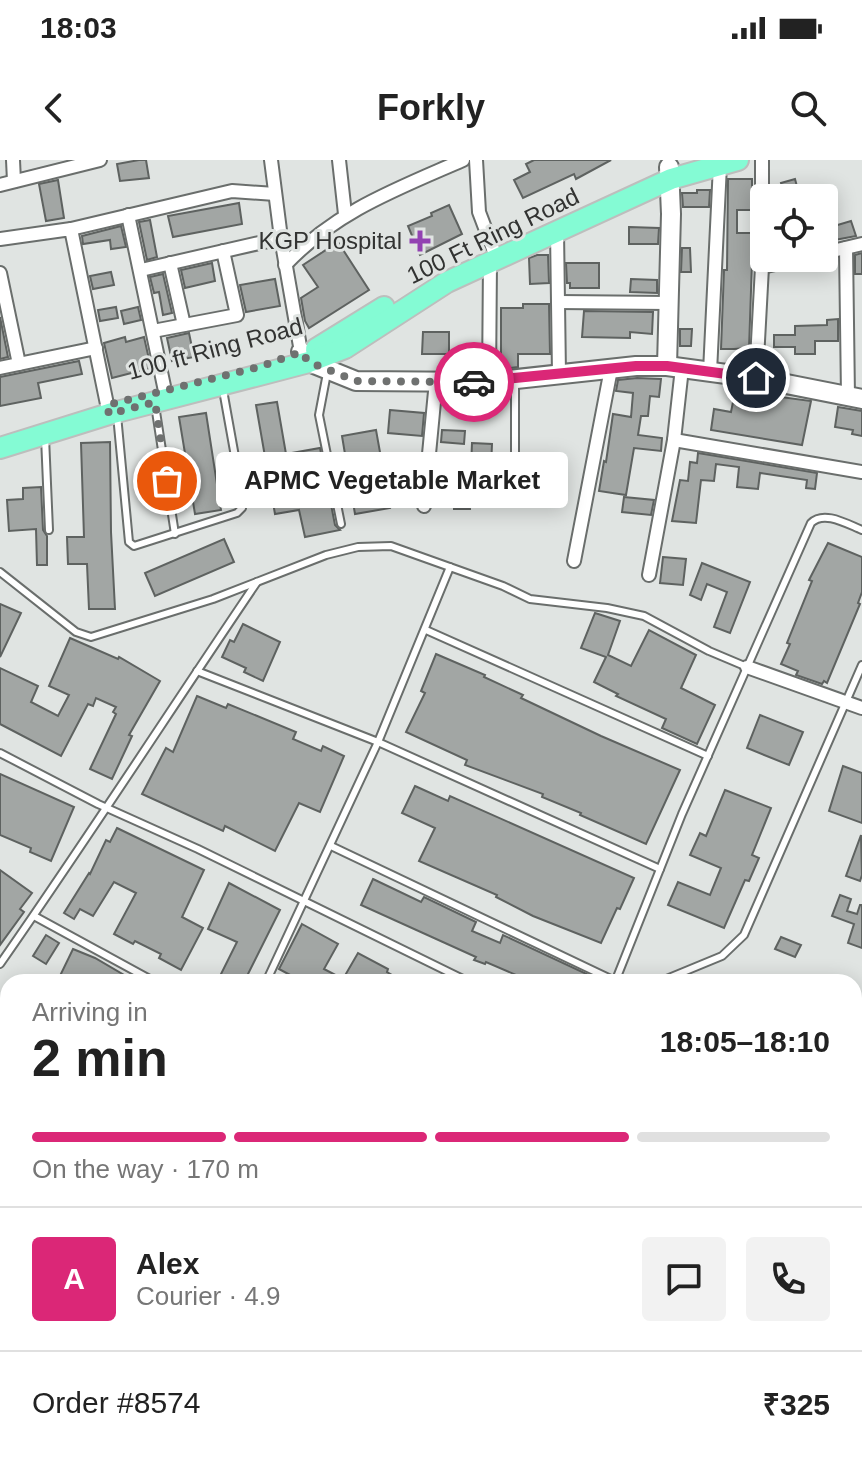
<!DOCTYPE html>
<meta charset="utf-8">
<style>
:root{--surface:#fff;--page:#f2f2f2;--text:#222;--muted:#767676;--line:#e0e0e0;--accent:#db2777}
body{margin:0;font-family:Helvetica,sans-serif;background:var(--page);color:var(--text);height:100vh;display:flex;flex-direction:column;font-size:30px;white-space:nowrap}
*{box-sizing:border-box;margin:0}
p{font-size:26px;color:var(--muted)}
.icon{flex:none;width:44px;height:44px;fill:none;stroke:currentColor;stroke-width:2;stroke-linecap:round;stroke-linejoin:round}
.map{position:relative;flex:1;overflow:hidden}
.details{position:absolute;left:0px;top:814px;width:862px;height:498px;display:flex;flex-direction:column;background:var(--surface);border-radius:24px 24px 0 0;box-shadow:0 4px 20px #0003}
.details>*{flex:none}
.buttons{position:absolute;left:750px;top:24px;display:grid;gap:16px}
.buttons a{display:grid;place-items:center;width:88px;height:88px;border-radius:8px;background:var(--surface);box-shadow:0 4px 20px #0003;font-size:40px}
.pin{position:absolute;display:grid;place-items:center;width:68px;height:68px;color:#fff;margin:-34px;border:4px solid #fff;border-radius:50%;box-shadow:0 2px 8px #0007}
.courier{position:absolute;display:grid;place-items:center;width:80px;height:80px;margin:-40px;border:6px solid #db2777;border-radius:50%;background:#fff;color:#222;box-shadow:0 2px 10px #0007}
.bubble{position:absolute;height:56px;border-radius:8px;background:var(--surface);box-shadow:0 4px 20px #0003;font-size:26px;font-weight:600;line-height:56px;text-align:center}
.overview em{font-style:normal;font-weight:600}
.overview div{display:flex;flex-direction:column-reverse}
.overview{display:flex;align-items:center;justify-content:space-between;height:136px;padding:0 32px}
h1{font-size:52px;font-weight:600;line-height:60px}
.bar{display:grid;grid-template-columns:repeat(4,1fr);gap:12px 8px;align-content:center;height:96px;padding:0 32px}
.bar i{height:10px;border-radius:6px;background:var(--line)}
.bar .on{background:var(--accent)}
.bar p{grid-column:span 4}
.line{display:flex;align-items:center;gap:20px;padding:0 32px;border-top:2px solid var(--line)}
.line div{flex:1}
.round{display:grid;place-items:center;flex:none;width:84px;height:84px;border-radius:8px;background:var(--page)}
.status{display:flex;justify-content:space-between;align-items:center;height:56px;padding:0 40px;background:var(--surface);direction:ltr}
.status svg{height:22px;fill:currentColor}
header{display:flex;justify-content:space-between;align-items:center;height:104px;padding:0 32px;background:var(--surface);font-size:36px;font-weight:600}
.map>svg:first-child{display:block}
</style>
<div class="status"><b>18:03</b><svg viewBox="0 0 49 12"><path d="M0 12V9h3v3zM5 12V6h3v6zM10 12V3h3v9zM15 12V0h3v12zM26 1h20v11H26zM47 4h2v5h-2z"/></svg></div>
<header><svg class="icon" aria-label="back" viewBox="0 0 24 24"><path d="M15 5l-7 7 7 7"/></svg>Forkly<svg class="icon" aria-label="search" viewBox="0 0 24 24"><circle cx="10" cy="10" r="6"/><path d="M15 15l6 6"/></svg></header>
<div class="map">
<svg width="862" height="1311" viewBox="0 0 862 1311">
<rect width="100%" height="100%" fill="#e0e4e2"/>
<g fill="#a2a6a4" stroke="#5e6260" stroke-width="2">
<path d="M139,0H146L149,18L120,21L117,4Z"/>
<path d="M534,0H611L576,19L574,14L523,38L514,20L530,12L526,4Z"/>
<path d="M728,19H752V50H737V73H753L749,188L734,189H721L724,110H727Z"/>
<path d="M795,19L800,38H785L781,23Z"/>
<path d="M58,20L64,58L46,61L39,24Z"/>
<path d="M697,30H710L709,47H683L682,33H697Z"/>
<path d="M239,43L242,64L173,77L168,56Z"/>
<path d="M449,45L462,74L420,95L408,66L432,56L431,53Z"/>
<path d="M150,60L157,97L147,100L139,62Z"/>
<path d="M851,61L856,76L824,82V69Z"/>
<path d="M121,66L126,87L111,89L110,80L83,84L82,76Z"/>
<path d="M629,67L659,68L658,84H629Z"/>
<path d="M338,82L369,130L309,168L305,161L301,138L318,127L303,105Z"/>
<path d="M682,88H690L691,112H681Z"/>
<path d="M862,93V114H855V95Z"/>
<path d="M537,95H548L549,123L530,124L529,98Z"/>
<path d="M212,103L215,121L185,128L181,110Z"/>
<path d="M566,103H599V128H570V123H567Z"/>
<path d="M111,112L114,125L93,129L90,116Z"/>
<path d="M163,114L172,153L163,155L159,132L154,133L150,117Z"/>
<path d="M275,119L280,146L246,152L240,125Z"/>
<path d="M631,119L657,120V133L630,132Z"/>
<path d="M523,144H549L550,194H518V207L501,209V148H523Z"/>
<path d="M116,147L118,158L100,161L98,150Z"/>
<path d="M138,147L141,160L124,164L121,151Z"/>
<path d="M584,151L653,152L652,174L630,172V178L582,177Z"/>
<path d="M0,157L8,197L0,199Z"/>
<path d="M838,159V181H815V194H795V187H774V175H795V166L827,165V160Z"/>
<path d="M680,169H692L691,186H680Z"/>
<path d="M423,172H449V194H422Z"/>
<path d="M189,173L194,197L172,201L167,178Z"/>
<path d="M125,177L126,182L144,177L151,208L112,218L104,183Z"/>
<path d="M79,201L82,214L38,223L41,238L0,246V217Z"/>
<path d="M637,218L661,219L659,237L650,236L648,256H641L638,275L662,278L661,291L634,288L626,335L599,331L604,301L606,302L613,254L631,257L633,233L616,231L618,220Z"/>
<path d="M736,227L750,229V233L811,241L802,285L711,270L714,249L731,252Z"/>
<path d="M277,242L286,294L320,288L335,365L340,370L305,377L299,350L275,354L256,245Z"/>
<path d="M838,247L862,251V276L852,274L853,270L835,267Z"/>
<path d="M390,250L424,253L422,276L388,273Z"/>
<path d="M206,253L221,350L195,354L179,257Z"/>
<path d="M376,270L390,348L355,354L342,276Z"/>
<path d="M442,270L465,271L464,284L441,282Z"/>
<path d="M110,282L111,372L115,449H89L87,404H68L67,377H84L81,283Z"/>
<path d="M472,283L492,284L491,308H471Z"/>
<path d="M698,293L817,313L815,329L806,328L807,320L760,313L758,329L737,327L739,307L716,304L714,321L701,320L696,363L672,361L680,320L688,321L690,302L697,303Z"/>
<path d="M438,309H468L470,349H454V334H438Z"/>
<path d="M41,327L43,370L47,376V405H37L36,369L9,371L7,340L23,339V328Z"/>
<path d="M624,337L654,340L651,355L622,352Z"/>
<path d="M224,379L234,402L155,436L145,413Z"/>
<path d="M828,383L862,397V432L858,443L860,444L827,523L824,521L822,524L796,515L798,511L781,504L790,484L787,483L812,421L809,420Z"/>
<path d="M663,397L686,399L683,425L660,423Z"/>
<path d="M702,403L750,422L730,473L714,467L727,432L707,424L701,440L690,435Z"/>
<path d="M0,444L21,453L0,497Z"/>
<path d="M595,453L620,461L608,495L631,506L649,470L696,495L681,528L715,545L697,584L662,568L666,559L616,536L618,534L594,522L606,497L581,488Z"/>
<path d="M243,464L280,482L263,521L244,512L246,508L222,497L230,480L234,482Z"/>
<path d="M70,478L118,499L119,497L160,521L129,575L132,576L112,619L90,609L116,554L113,552L116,547L96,538L93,546L88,544L61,596L0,564V508L38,526L31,542L58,556L69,535L49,526Z"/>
<path d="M436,494L485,515L484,517L523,535L521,538L601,576L680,610L646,684L580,655L581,653L542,637L543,634L465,605L467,600L406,572L425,533L421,531Z"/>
<path d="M197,536L226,548L228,544L296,572L293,579L321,591L323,586L344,596L320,652L299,643L275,691L225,666L223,671L142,634L166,588L173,592Z"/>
<path d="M760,555L803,572L789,605L747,588Z"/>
<path d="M843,606L862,613V663L829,651Z"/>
<path d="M0,614L74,647L51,701L30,692L31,688L0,675Z"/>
<path d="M415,626L448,641L450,636L634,718L620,749L617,748L601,783L533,756L496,737L497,735L419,701L435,668L402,653Z"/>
<path d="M725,630L771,648L752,695L759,698L749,721L745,720L724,768L668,745L678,722L710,735L721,708L690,695L700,673L706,676Z"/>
<path d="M117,668L204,710L182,757L203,768L181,810L159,798L161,794L135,781L133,784L114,774L136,733L114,722L93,756L80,749L74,759L64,753L89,713L90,714L106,680L110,682Z"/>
<path d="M861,675L862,715L860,721L846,716Z"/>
<path d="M0,710L32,733L20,749L24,752L0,785Z"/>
<path d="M373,719L421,742L424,737L476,762L472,771L500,783L503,775L591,816L589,822H545L532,816L530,821L486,802L485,804L474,800L476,797L361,745Z"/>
<path d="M229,723L280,750L244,822H227L219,818L237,782L208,769Z"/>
<path d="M840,735L851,739L847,751L857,754L860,745H862V788L848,783L854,764L832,756Z"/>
<path d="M302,764L338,784L324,809L343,819L358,793L388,809L387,812L404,822H303L279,809Z"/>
<path d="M46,775L59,783L46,804L33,796Z"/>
<path d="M781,777L801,785L795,797L775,789Z"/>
<path d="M73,789L95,798L136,822H57Z"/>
</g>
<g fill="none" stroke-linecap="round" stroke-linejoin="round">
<g stroke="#6a6e6c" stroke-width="10">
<g id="lane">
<path d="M327,213L319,255L341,364"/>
<path d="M515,222V329"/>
<path d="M155,245L175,374"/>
<path d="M117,255L129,382L134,386L237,353L242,348L243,341L223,230"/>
<path d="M45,277L49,370"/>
<path d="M0,412L76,472L91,477L213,439L326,395L358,387L391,386L503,426L530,439L607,448L644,456L709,491L747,507"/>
<path d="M426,470L708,596"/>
<path d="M197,511L378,582L660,709"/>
<path d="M0,593L98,644L198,689L469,822"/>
<path d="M331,686L615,821"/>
<path d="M34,756L155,822"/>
<path d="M0,804C88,678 171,549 257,422"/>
<path d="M266,822L378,582L450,407"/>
<path d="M615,822L682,654L811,363C824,350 847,364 862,370"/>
<path d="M659,822L722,796L744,775L862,505"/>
<path d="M0,879L8,883"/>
<path d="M0,1036L8,1040"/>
<path d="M854,1092L862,1099"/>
<path d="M0,1183L8,1187"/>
<path d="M854,1195L862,1201"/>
<path d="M219,1304L232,1311"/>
<path d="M507,1304L521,1311"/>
<path d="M775,1304L784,1311"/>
<path d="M8,1311L12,1304"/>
<path d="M330,1311L334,1304"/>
<path d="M415,1311L419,1304"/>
<path d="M541,1311L549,1304"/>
</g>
</g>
<g stroke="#6a6e6c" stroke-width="16">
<g id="street">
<path d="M13,0L14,21"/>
<path d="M271,0L281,78L301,192"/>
<path d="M339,0L345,54"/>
<path d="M476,0L479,52L493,89"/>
<path d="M0,25L100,0"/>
<path d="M128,55L165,231"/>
<path d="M71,69L232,31L275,34"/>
<path d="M557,71L559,214"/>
<path d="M0,79L71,69L109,254"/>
<path d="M846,88L848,236"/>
<path d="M824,93L862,84"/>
<path d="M170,103L184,165"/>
<path d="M285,105C336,51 397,29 463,0"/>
<path d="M762,107L801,98"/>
<path d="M141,110L281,78"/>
<path d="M0,113L19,204"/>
<path d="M558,142L669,143"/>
<path d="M153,171L237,155L223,91"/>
<path d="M0,208L96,188"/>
<path d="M710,212L720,5"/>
<path d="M756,218L762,107V0"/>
<path d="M489,222L490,102"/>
<path d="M674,280L862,312"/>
<path d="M424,346L436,221"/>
<path d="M574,401L611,209"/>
<path d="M649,415L674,280L682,208"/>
<path d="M747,507L862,548"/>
<path d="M854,1006L862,1014"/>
</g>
</g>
<g stroke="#6a6e6c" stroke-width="22">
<g id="secondary">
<path d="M301,192L309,202L356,221L489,222L636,206H667L756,218L862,239"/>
<path d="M667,206L671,54L669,7"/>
</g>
</g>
<g stroke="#bdbebd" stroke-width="24">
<g id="primary">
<path d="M316,189L384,147"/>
<path d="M0,288L109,254L309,202L345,188L447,122L671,19L738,0"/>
</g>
</g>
<use href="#lane" stroke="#fff" stroke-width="6"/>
<use href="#street" stroke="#fff" stroke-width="12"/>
<use href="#secondary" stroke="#fff" stroke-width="18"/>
<use href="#primary" stroke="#84fbd4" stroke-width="20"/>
</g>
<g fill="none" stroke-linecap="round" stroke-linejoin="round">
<path stroke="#6f7170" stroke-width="8" stroke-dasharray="0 14.4" d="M167,321L155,242L109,254L107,245L259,207L301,192L309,202L356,221L474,222"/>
<path stroke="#db2777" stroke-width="10" d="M474,222L636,206H667L756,218"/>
</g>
<path fill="#9242b2" stroke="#e0e4e2" stroke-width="3" d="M416 69h8v8h8v8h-8v8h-8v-8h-8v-8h8z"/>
<g text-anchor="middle" stroke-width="6" stroke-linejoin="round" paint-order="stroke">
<g font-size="24" fill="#323332" stroke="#e0e4e2">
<text transform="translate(493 76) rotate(-26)" y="8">100 Ft Ring Road</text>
<text transform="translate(215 189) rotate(-15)" y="8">100 ft Ring Road</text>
</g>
<g font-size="24" fill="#323332" stroke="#e0e4e2" text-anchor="end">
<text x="402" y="89">KGP Hospital</text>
</g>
</g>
</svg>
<div class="buttons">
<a><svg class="icon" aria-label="locate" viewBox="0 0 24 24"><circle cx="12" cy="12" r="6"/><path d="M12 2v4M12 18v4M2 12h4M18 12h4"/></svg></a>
</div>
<div class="pin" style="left:167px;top:321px;background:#ea580c"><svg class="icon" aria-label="bag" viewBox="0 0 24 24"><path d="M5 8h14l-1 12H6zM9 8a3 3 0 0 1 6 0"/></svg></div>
<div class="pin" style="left:756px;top:218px;background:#1f2937"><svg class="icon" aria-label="home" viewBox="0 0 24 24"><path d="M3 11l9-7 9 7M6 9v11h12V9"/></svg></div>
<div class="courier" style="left:474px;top:222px"><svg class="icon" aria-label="car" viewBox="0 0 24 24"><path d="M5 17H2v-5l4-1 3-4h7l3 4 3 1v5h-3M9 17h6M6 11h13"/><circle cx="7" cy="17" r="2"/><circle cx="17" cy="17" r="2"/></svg></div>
<div class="bubble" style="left:216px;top:292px;width:352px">APMC Vegetable Market</div>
<section class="details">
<div class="overview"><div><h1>2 min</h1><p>Arriving in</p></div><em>18:05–18:10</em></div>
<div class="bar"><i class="on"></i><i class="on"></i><i class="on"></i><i></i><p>On the way · 170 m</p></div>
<div class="line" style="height:144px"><b class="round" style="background:var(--accent);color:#fff">A</b><div><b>Alex</b><p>Courier · 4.9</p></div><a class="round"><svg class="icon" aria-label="chat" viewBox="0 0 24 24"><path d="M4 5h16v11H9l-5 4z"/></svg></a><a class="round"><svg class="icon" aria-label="phone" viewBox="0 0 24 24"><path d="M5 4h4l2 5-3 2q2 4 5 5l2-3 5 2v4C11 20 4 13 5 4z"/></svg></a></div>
<div class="line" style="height:104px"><div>Order #8574</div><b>₹325</b></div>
</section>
</div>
